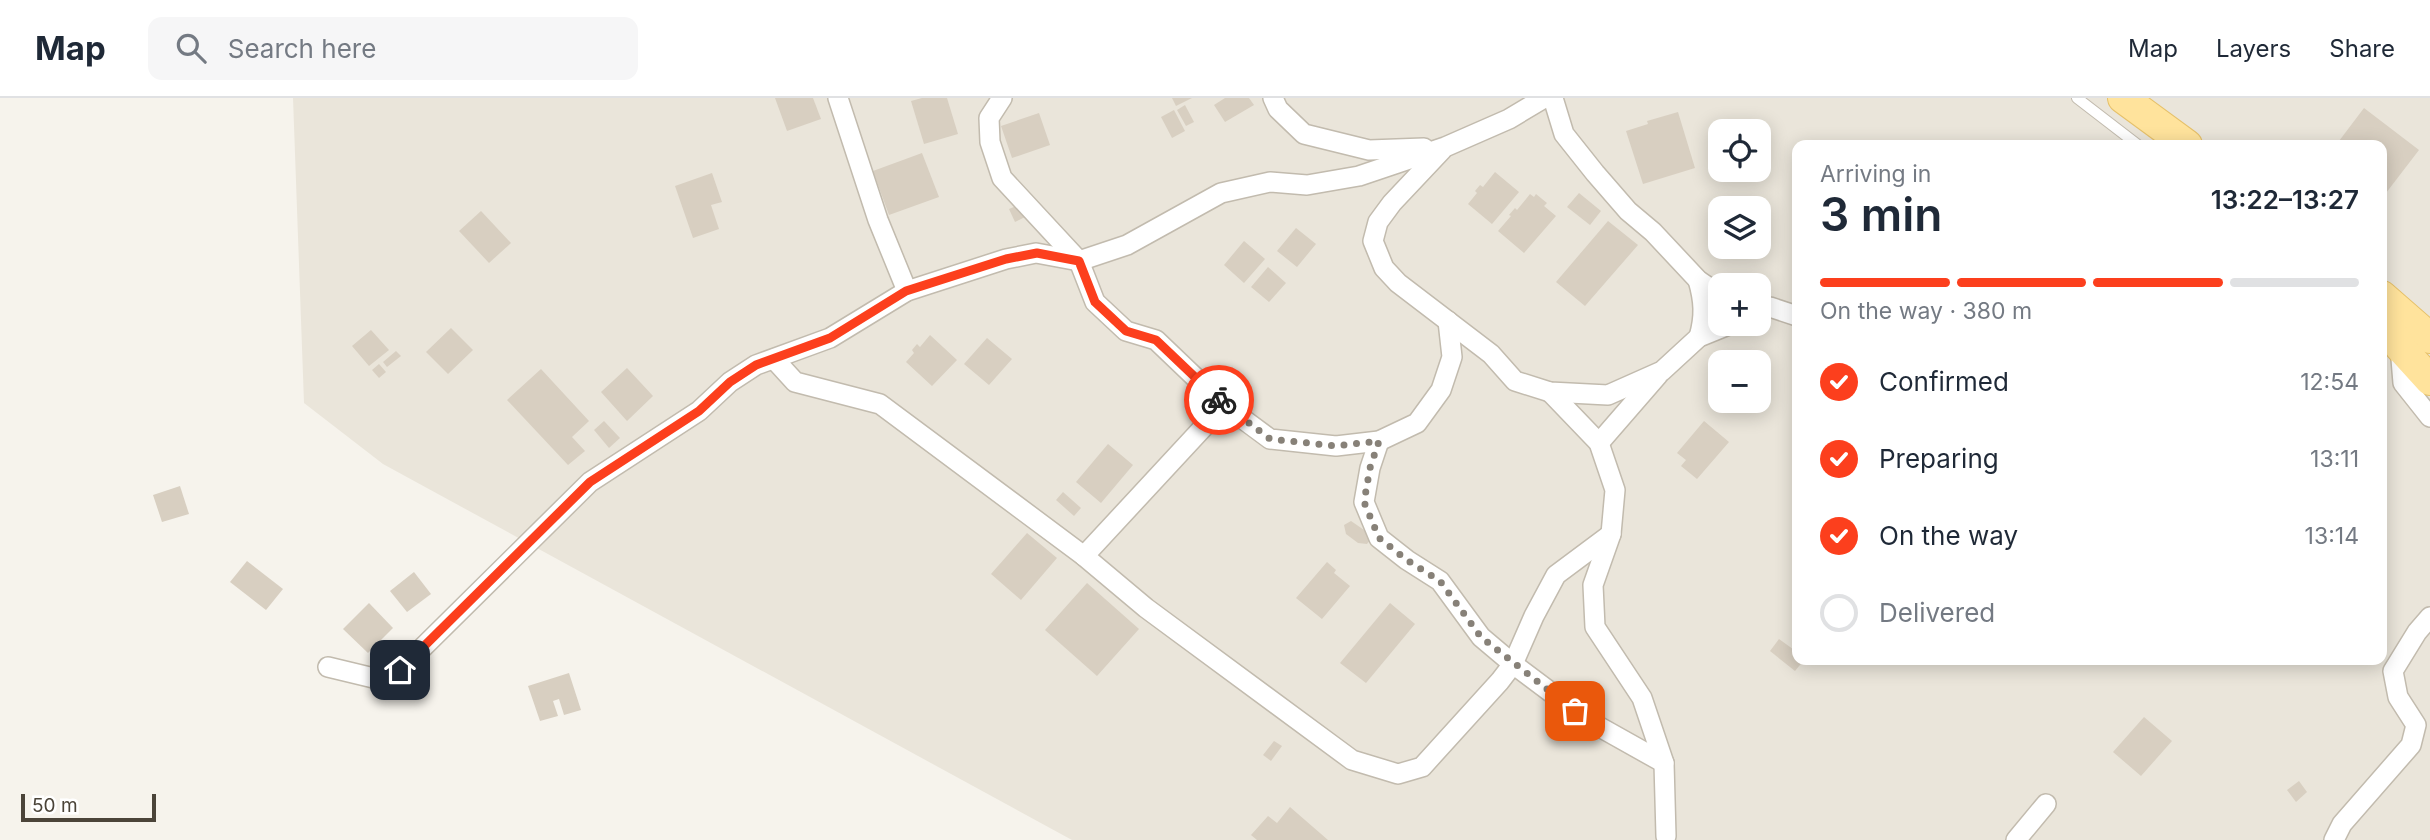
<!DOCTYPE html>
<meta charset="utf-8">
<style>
:root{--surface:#fff;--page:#f6f6f7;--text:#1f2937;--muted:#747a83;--line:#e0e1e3;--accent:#fc3f1d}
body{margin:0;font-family:Inter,sans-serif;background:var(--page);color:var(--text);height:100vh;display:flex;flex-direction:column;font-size:26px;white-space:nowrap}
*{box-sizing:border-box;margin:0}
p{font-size:23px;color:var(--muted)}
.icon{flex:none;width:38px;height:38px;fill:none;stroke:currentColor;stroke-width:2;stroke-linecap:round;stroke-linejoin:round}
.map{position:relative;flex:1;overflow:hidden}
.panel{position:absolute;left:1792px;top:42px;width:595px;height:525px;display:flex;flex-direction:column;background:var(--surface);border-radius:14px;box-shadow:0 4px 18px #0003}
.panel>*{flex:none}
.tools{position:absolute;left:1708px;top:21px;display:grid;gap:14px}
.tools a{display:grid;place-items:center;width:63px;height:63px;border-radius:14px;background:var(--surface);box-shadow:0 4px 18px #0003;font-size:35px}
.scale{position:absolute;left:21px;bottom:18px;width:135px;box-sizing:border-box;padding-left:7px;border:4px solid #4b4439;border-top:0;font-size:19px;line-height:24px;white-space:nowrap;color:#4b4439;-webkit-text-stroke:5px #fff;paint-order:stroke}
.pin{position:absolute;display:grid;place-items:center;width:60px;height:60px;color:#fff;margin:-30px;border-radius:14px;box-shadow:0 4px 10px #0006}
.courier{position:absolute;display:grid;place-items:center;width:70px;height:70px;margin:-35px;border:5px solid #fc3f1d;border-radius:50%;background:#fff;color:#222;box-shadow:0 2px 9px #0007}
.summary em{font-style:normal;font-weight:600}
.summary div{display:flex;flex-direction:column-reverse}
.summary{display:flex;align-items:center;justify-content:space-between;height:119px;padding:0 28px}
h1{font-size:46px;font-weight:600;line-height:52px}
.bar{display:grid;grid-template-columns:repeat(4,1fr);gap:10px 7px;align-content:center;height:84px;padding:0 28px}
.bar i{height:9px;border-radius:5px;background:var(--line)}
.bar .active{background:var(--accent)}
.bar p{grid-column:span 4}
ol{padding:0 28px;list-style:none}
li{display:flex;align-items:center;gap:21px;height:77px}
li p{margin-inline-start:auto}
li .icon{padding:7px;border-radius:50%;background:var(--accent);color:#fff;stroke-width:4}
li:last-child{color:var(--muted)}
li i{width:38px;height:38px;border:4px solid var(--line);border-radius:50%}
header{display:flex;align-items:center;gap:42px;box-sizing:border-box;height:98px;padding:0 35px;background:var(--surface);border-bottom:2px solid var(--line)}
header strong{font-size:33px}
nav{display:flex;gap:38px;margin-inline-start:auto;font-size:24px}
.search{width:490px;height:63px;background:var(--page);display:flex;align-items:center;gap:18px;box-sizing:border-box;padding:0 24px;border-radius:14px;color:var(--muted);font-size:26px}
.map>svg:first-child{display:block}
</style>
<header>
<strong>Map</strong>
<div class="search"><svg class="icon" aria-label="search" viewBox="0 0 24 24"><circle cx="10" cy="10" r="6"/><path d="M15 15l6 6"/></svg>Search here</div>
<nav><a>Map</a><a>Layers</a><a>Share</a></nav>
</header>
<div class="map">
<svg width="2430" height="742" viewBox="0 0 2430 742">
<rect width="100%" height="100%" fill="#f6f3ec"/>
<path fill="#eae5da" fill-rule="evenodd" d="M293,0H2430V742H1072L383,366L304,305ZM1720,33H1759V72H1720ZM1797,47H2382V562H1797ZM1720,110H1759V149H1720ZM1720,187H1759V226H1720ZM1720,264H1759V303H1720Z"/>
<g fill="#d8cfc1">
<path d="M775,0H813L821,21L787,33Z"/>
<path d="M922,0H947L958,36L924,46L911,3Z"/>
<path d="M1172,0H1192L1176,8Z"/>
<path d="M1225,0H1249L1254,7L1225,24L1214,7Z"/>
<path d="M1185,7L1194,24L1186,28L1177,12Z"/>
<path d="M2364,10L2419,52L2386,95L2382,92V47H2336Z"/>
<path d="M1174,12L1185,33L1172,40L1161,19Z"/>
<path d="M1678,14L1695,70L1643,86L1626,33L1648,26L1647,23Z"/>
<path d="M1039,15L1050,47L1012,60L1001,28Z"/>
<path d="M922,55L939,99L889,117L873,73Z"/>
<path d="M1495,74L1519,94L1492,126L1468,106L1477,95L1475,93L1480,87L1483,89Z"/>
<path d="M712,75L722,104L711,107L719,131L693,140L675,88Z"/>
<path d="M1579,95L1601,113L1590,127L1567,109Z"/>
<path d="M1530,96L1534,99L1536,96L1547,105L1544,108L1556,118L1524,155L1498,133L1511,118L1509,117L1515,110L1517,112Z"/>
<path d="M1021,106L1027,118L1015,124L1009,111Z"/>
<path d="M481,113L511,145L489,165L459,133Z"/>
<path d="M1608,123L1638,147L1585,208L1556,184Z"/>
<path d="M1296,130L1316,146L1297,169L1277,153Z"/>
<path d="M1244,143L1265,161L1244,185L1224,167Z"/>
<path d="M1268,169L1286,185L1269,204L1251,189Z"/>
<path d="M451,230L473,252L448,276L426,254Z"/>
<path d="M371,232L389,252L369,268L352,248Z"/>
<path d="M930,237L957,262L932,288L906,264L914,255L912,252L917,246L920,249Z"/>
<path d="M987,240L1012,261L989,287L964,266Z"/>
<path d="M396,253L401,258L387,269L383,264Z"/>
<path d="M379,266L386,274L379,280L372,272Z"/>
<path d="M627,270L653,298L627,323L601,294Z"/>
<path d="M541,271L589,323L572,339L585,353L568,367L507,302Z"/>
<path d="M604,323L620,340L609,350L594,332Z"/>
<path d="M1704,323L1729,344L1697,381L1681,368L1686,362L1677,355Z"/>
<path d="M1108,346L1133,367L1101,405L1076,384Z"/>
<path d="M180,388L189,416L162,424L153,397Z"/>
<path d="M1063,394L1081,410L1074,418L1056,402Z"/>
<path d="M1351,423L1367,434L1370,442L1367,446L1358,445L1346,436L1344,427Z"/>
<path d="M1027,435L1057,460L1021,502L991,476Z"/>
<path d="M247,463L283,491L266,512L230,484Z"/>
<path d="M1327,464L1336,472L1334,475L1350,488L1322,521L1296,500Z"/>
<path d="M414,474L431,496L407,514L390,493Z"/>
<path d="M1087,485L1139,531L1097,578L1045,532Z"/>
<path d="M369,505L393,530L368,555L343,531Z"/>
<path d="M1390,505L1415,526L1366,585L1340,565Z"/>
<path d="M1779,541L1797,554V562H1804L1795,573L1770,553Z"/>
<path d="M569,575L581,612L564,617L559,601L553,603L558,618L540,623L528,588Z"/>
<path d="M2144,619L2172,643L2141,678L2113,654Z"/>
<path d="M1274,643L1282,648L1271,663L1263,657Z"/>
<path d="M2299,683L2307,694L2296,704L2287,692Z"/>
<path d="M1290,709L1328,742H1257L1251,737L1268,718L1277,725Z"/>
</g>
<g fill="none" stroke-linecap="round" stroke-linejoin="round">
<g stroke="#c2bbae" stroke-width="12">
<path id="lane" d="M2077,0L2138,47"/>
</g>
<g stroke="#c2bbae" stroke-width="22">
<g id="street">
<path d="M838,0L878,122L907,193"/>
<path d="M1002,0L989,20L990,44L1002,80L1079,163L1095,204L1126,233L1156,242L1224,307L1270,341L1336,348L1379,343L1417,325L1441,292L1452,259L1448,223"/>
<path d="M1273,0L1278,11L1304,36L1369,52L1424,50"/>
<path d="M1553,0L1564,36L1595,75L1628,113L1653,134L1698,182L1720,197"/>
<path d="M1442,52L1392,105L1378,124L1373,143L1384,170L1398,185L1491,256L1515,283L1550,294L1608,297L1662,273L1699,239L1731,226"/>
<path d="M1698,182C1704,203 1705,218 1699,239"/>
<path d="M1759,214L1770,209L1797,218"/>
<path d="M2400,249L2403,285L2430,319"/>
<path d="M774,261L795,284L880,306L1084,458L1146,510L1352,662L1398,676L1422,669L1500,583L1513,566L1534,518L1556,477L1611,436"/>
<path d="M1550,294L1599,345L1615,392L1611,436L1593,487L1595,529L1642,600L1664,665L1666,738"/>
<path d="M1379,343L1370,370L1364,404L1379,440L1407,462L1440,483L1481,539L1513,566L1589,623L1664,665"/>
<path d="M1599,345L1658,277"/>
<path d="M1084,458L1224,307"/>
<path d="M328,569L382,582L400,572L590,384L699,313L730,284L756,267L830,240L907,193L1006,161L1036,155L1079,163L1127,147L1221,95L1270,84L1307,87L1359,78L1445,49L1509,21L1544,0"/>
<path d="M2016,742L2046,706"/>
<path d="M2334,742L2342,726L2411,647L2416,627L2398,599L2393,573L2417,534L2430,519"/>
</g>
</g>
<g stroke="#e6c16a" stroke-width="32">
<g id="primary">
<path d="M2123,0L2187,47"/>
<path d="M2382,198L2430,240"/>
<path d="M2382,218L2400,249L2430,282"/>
</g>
</g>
<use href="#lane" stroke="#fff" stroke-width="10"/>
<use href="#street" stroke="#fff" stroke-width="19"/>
<use href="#primary" stroke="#ffe39c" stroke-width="30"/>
</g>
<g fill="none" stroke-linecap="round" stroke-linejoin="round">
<path stroke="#878178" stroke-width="7" stroke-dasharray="0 12.6" d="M1219,302L1270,341L1336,348L1379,343L1370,370L1364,404L1379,440L1407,462L1440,483L1481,539L1575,613"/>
<path stroke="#fc3f1d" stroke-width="9" d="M400,572L590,384L699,313L730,284L756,267L830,240L906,193L1006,161L1037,155L1079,163L1095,204L1126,233L1156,242L1219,302"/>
</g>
</svg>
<div class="tools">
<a><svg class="icon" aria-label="locate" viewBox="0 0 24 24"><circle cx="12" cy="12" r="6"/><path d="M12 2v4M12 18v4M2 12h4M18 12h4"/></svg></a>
<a><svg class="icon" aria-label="layers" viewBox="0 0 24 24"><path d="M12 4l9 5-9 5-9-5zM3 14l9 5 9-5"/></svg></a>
<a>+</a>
<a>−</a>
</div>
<div class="scale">50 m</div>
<div class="pin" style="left:1575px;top:613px;background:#ea580c"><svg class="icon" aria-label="bag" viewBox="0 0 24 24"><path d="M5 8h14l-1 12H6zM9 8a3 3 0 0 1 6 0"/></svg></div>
<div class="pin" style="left:400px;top:572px;background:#1f2937"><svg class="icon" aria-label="home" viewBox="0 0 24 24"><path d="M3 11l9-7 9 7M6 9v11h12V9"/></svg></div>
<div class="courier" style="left:1219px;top:302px"><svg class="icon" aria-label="bike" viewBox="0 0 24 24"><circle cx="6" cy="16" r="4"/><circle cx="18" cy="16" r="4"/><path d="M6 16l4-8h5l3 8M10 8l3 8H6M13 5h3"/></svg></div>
<section class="panel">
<div class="summary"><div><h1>3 min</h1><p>Arriving in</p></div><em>13:22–13:27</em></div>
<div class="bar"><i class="active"></i><i class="active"></i><i class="active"></i><i></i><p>On the way · 380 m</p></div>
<ol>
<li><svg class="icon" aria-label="check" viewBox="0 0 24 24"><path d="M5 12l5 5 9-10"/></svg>Confirmed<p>12:54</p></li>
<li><svg class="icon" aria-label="check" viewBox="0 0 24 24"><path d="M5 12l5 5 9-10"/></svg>Preparing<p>13:11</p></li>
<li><svg class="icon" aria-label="check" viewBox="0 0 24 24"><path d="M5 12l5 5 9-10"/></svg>On the way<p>13:14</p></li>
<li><i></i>Delivered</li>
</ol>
</section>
</div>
